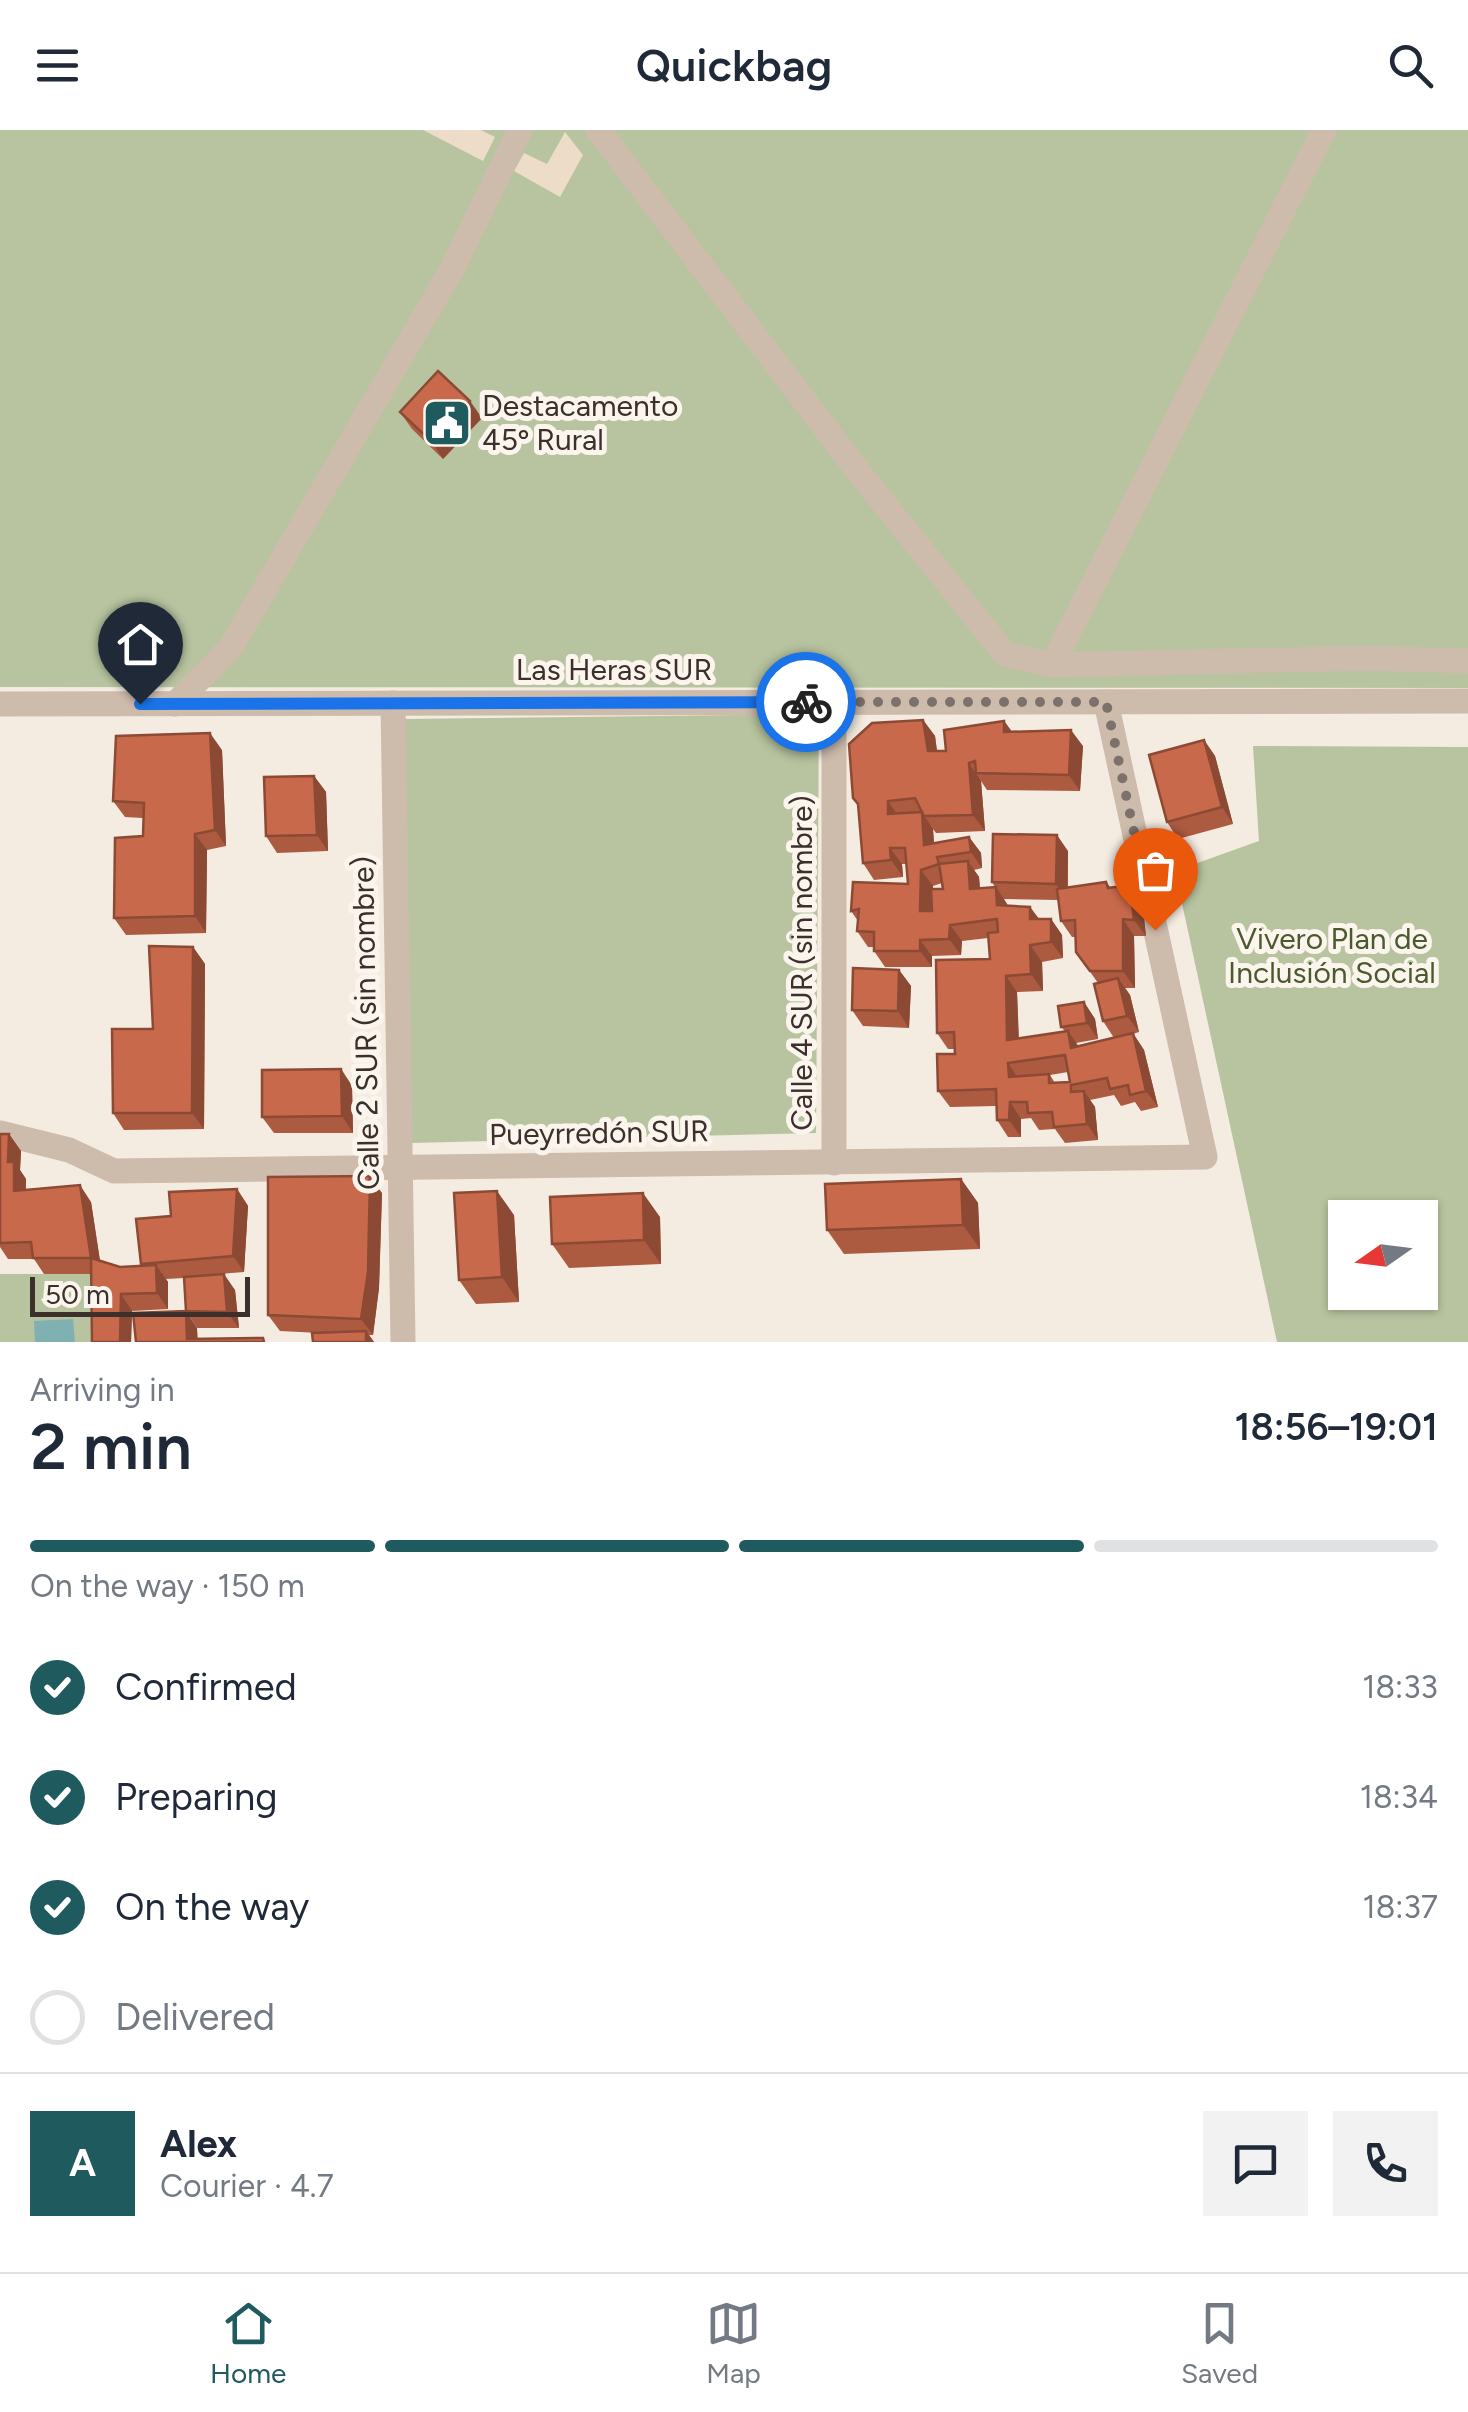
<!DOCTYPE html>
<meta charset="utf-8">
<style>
:root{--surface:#fff;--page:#f2f2f3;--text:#1f2937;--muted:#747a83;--line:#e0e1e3;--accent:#1f5a5e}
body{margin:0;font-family:Figtree,sans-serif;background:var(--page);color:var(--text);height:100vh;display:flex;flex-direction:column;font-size:38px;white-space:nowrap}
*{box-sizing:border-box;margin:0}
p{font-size:32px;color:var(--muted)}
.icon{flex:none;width:55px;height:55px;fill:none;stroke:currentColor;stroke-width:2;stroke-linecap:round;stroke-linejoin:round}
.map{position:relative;height:1212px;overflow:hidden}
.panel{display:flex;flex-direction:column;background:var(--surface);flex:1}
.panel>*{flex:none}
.needle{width:65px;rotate:256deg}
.buttons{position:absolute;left:1328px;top:1070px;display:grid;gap:20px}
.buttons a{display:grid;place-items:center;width:110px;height:110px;border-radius:0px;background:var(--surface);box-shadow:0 2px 8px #0004;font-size:50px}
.scale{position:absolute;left:30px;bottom:25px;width:220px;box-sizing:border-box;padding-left:10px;border:5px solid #3b302b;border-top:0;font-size:28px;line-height:35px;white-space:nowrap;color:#3b302b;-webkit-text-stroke:8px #fbf5ee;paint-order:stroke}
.pin{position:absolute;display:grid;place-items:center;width:85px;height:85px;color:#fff;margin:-102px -42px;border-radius:50% 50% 50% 0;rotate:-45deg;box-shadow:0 0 10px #0007}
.pin .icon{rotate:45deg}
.courier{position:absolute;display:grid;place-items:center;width:100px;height:100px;margin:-50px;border:8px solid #1a73e8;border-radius:50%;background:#fff;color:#222;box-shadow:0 2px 12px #0007}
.head em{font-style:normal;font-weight:600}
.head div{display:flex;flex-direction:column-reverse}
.head{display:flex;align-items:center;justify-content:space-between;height:170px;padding:0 30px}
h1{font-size:65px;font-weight:600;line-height:75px}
.bar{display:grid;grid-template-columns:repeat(4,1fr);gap:15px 10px;align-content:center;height:120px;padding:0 30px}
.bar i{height:12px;border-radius:8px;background:var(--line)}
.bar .current{background:var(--accent)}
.bar p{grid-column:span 4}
.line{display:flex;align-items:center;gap:25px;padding:0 30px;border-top:2px solid var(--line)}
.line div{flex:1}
.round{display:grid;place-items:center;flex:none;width:105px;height:105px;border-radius:0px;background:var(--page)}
ol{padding:0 30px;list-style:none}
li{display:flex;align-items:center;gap:30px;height:110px}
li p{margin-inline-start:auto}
li .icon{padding:10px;border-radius:50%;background:var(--accent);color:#fff;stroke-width:4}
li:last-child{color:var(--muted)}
li i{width:55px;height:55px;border:5px solid var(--line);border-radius:50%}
header{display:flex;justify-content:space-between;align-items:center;height:130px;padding:0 30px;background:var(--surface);font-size:45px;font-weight:600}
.dock{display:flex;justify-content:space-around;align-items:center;height:140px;border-top:2px solid var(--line);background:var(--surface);font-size:28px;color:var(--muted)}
.dock a{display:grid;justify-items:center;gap:5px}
.dock .current{color:var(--accent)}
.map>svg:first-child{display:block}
</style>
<header><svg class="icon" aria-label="menu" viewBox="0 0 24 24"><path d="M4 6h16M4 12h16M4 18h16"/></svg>Quickbag<svg class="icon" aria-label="search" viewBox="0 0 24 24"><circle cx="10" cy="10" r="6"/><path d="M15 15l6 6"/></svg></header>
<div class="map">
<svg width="1468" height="1212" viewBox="0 0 1468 1212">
<rect width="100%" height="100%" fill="#f4ebe1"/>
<g fill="#b8c4a0" fill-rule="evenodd">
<path d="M0,0H1468V558L0,557Z"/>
<path d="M819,584L816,1003L412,1013L403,589Z"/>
<path d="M1253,616L1468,617V1212H1277L1175,741L1259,711ZM1345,1088H1420V1162H1345Z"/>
<path d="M0,1144H102L103,1212H0Z"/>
</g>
<g fill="#ecdcc8">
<path d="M423,0H481L495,7L483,31Z"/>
<path d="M565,2L583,25L560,67L514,41L524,23L547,34Z"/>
</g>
<path fill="#7fb0b2" d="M73,1189L75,1212H35L34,1191Z"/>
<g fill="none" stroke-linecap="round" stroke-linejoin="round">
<g stroke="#cdbbac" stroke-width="25">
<path d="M598,0L858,341L1005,524L1052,535L1367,528L1468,531"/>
<path d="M1052,535L1324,0"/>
<path d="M834,572V1033"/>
<path d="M393,573L403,1212"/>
<path d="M0,574L1468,571"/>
<path d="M175,574L231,517L452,139L520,0"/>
<path d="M0,1003L69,1020L114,1041L1205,1027L1106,572"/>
</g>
</g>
<g fill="#ac5a40" fill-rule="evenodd">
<path d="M400,282L482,288L443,329L412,299Z"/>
<path d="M923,590L935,606L937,621H946L1004,591L1012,602L1083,616L1080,661L987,660L981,651L985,701L936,703L933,699L934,713L969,707L981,723L982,738L974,740L979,747L980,758L995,757L992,752L1068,721V757L1106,752L1111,758L1142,771L1146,806H1134L1135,858H1125L1130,865L1139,902L1133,904L1144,920L1158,977L1141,981L1135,972L1121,976L1114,965L1090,970L1095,977L1098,1010L1065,1013L1055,999L1039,1000L1031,988L1021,989V1007H1008L997,990L996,976L950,977L938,961L955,924V919H948L937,903L990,829L988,808L962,811L961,825L932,826V837H885L874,821V817H868L857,801L858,791L851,781L908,754L907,734H902L903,747L874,750L863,733L858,674ZM942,753L943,759H933V756ZM1004,769L1058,770L1061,791L1072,807H1076V822L1098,853L1103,891L1114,908L1078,916L1076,913L1098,909L1095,889L1084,872L1061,897L1065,901L1019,908L1017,862L1043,861L1042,832L1063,828L1062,805L1051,789H1039L1030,777L1008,776ZM1068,942L1070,952L1055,953L1050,945Z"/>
<path d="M1204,610L1215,626L1233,694L1178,709L1167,692Z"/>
<path d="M222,620L226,716L207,720L206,803L126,805L114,788L143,706V688L125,687L113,671Z"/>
<path d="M314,646L326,662L328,721L277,723L266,706Z"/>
<path d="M193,817L205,834L204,999L124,1000L113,983Z"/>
<path d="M899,840L911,856L909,898L863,896L852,880Z"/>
<path d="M341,939L352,956L353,1003H274L262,987Z"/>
<path d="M0,1004H9L21,1021L20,1040L26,1049V1060L91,1072L100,1131L120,1137L142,1136L141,1134L171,1086L237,1059L248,1076L244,1142L219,1144L235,1160L239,1198H197L186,1181L184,1148L166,1149L168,1152V1179L132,1181L131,1212H92L91,1144H44L34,1129H8L0,1117Z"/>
<path d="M961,1049L978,1073L980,1119L844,1124L827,1100Z"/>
<path d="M382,1063L379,1158L373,1205H369L374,1212H313L320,1203L280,1201L268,1185Z"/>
<path d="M514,1085L519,1172L476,1174L459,1150Z"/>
<path d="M660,1087L661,1134L569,1138L552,1114Z"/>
</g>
<g fill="#8c4a34">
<path d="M470,271L482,288L443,329L432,312Z"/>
<path d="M923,590L935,606L939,637L928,621Z"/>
<path d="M1004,591L1016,607L1004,602Z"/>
<path d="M1071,600L1083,616L1080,661L1069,645Z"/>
<path d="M210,603L222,620L226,716L215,700Z"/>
<path d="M1204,610L1215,626L1233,694L1222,677Z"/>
<path d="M969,633L981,651L985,701L973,685Z"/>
<path d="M314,646L326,662L328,721L317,705Z"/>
<path d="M888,671L899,687L888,684Z"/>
<path d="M922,682L933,699L935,731L924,715Z"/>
<path d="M195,704L207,720L206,803L195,786Z"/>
<path d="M1057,705L1068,721L1067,770L1056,754Z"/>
<path d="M969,707L981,723L982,738L971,722Z"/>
<path d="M890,718L902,734L903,747L891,730Z"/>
<path d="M968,731L979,747L981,775L970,759Z"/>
<path d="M921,740L933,756L931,798L920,781Z"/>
<path d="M1130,755L1142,771L1146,806L1134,790Z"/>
<path d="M996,757L1007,774L1008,792L997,775Z"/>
<path d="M1030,777L1042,793L1030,789Z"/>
<path d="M1051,789L1062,805L1063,828L1051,812Z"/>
<path d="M1123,789L1134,806L1135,858L1123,841Z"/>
<path d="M950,795L962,811L961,825L949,809Z"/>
<path d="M920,810L932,826V837L920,821Z"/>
<path d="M1030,815L1042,832L1043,861L1031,844Z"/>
<path d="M193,817L205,834L204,999L192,983Z"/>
<path d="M899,840L911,856L909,898L898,881Z"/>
<path d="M1006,846L1017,862L1019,927L1007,910Z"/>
<path d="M1118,848L1130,865L1139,902L1127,886Z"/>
<path d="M1084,872L1095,889L1098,909L1087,893Z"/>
<path d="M1068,901L1079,917L1071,918Z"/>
<path d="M1133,903L1144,920L1158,977L1146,961Z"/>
<path d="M1008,933L1019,950L1009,947Z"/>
<path d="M341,939L352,956L353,1003L342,986Z"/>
<path d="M1084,961L1095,977L1098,1010L1087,994Z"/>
<path d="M1010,972L1021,989V1007L1009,990Z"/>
<path d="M9,1004L21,1021L20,1040L26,1049L25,1077L14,1061L8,1032Z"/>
<path d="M370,1046L382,1063L379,1158L373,1205L361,1189Z"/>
<path d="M961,1049L978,1073L980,1119L963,1095Z"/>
<path d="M80,1055L91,1072L102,1144L91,1128Z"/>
<path d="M237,1059L248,1076L244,1142L233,1126Z"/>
<path d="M497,1061L514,1085L519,1172L502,1147Z"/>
<path d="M643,1063L660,1087L661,1134L644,1110Z"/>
<path d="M156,1135L168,1152V1179L157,1163Z"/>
<path d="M224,1144L235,1160L239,1198L227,1182Z"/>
<path d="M121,1164L132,1181L131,1212H120Z"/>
<path d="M186,1181L197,1198L198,1212L187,1209Z"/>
<path d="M366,1201L374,1212H366Z"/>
</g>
<g fill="#c8694b" stroke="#8c4a34" stroke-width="2.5" fill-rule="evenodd">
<path d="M438,241L470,271L432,312L400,282Z"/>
<path d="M923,590L928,621H946L944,600L1004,591V602L1071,600L1069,645L976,643L975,631L969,633L973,685L924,686L915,668L888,671V684L922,682L924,715L969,707L971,722L937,727L939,734L968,731L970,759L996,757L997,775L1030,777V789H1051V812L1030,815L1031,844L1006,846L1007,910L1068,901L1071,918L1133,903L1146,961L1130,965L1128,955L1110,959L1107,948L1071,955V962L1084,961L1087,994L1054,997L1052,982L1028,983L1027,972H1010L1009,990H997L996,959L938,961L937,924H955L954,902L937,903L936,830L990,829L988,803L998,802L997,789L950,795L949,809L920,810V821H874V802L857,801L859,779L851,781L853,752L908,754L905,718H890L891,730L863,733L858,674L853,668L849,614L872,593ZM939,734L943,759H931L932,781H920L921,740ZM1065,925L1070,952L1049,953V944L1009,947L1008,933Z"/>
<path d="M210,603L215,700L195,704V786L114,788L115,708L143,706L144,673L113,671L116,606Z"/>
<path d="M1204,610L1222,677L1167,692L1149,625Z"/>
<path d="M314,646L317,705L266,706L264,647Z"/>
<path d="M993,704L1057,705L1056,754L992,752Z"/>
<path d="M1106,752L1108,758L1130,755L1134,790L1123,789V841H1090L1076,822L1075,790L1061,791L1057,759Z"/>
<path d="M149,816L193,817L192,983H113L112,899H153Z"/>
<path d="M853,838L899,840L898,881L852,880Z"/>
<path d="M1118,848L1127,886L1103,891L1094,854Z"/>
<path d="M1084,872L1087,893L1061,897L1058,876Z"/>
<path d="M341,939L342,986L262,987V940Z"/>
<path d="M0,1004H9L8,1032H14V1061L80,1055L91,1128H33L31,1112L0,1113Z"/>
<path d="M370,1046L368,1142L361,1189L268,1185V1047Z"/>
<path d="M961,1049L963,1095L827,1100L825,1054Z"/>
<path d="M237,1059L233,1126L141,1134L136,1089L171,1086L169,1062Z"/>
<path d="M497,1061L502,1147L459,1150L454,1063Z"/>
<path d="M643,1063L644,1110L552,1114L550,1067Z"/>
<path d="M91,1128L120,1137L156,1135L157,1163L121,1164L120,1212H92Z"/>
<path d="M224,1144L227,1182L186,1181L184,1147Z"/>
<path d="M186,1181L187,1209L263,1208L264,1212H136L133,1183Z"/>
<path d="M366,1201V1212H313L312,1203Z"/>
</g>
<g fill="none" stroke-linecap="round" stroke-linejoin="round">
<path stroke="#7c716b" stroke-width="10" stroke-dasharray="0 18" d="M806,572H1106L1155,800"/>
<path stroke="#1a73e8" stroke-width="12" d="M140,574L806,572"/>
</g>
<defs>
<g id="civic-square" transform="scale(2.5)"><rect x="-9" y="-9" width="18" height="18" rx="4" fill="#1f5a5e" stroke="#fbf5ee"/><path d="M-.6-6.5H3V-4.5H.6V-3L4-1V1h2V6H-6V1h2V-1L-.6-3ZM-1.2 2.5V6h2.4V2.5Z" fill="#fff"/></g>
</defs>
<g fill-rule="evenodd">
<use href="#civic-square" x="447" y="293"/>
</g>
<g text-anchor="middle" stroke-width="10" stroke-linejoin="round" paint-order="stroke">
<g font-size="30" fill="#3b302b" stroke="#fbf5ee" text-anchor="start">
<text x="482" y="286">Destacamento<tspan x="482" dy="34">45º Rural</tspan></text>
</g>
<g font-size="30" fill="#3b302b" stroke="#fbf5ee">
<text x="614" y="550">Las Heras SUR</text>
<text transform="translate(802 833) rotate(-90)" y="10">Calle 4 SUR (sin nombre)</text>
<text transform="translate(366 893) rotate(-91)" y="10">Calle 2 SUR (sin nombre)</text>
<text transform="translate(599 1003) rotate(-1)" y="10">Pueyrredón SUR</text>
</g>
<g font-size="30" fill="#4a5a2e" stroke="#fbf5ee">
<text x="1332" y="819">Vivero Plan de<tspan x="1332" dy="34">Inclusión Social</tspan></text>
</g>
</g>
</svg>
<div class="buttons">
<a><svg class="needle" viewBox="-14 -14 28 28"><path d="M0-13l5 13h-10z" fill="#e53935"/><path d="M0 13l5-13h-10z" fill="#747a83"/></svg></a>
</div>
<div class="scale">50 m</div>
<div class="pin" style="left:1155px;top:800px;background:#ea580c"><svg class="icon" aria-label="bag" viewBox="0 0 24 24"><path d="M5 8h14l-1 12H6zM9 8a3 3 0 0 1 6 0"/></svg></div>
<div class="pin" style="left:140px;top:574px;background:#1f2937"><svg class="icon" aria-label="home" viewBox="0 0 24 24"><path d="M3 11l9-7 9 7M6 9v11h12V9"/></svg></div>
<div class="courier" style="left:806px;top:572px"><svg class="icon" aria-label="bike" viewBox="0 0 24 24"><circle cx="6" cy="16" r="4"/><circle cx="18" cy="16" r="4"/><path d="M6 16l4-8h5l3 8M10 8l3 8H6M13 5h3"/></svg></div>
</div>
<section class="panel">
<div class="head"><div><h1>2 min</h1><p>Arriving in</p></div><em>18:56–19:01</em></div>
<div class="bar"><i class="current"></i><i class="current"></i><i class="current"></i><i></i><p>On the way · 150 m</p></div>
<ol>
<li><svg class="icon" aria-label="check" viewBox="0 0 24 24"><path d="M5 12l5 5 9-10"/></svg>Confirmed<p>18:33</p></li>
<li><svg class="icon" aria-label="check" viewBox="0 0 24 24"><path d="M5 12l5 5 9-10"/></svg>Preparing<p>18:34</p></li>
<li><svg class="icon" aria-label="check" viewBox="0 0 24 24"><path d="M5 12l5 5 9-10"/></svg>On the way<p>18:37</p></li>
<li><i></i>Delivered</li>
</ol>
<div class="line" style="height:180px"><b class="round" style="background:var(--accent);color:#fff">A</b><div><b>Alex</b><p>Courier · 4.7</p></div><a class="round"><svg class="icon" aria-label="chat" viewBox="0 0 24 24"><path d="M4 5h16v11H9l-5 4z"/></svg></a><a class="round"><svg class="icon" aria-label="phone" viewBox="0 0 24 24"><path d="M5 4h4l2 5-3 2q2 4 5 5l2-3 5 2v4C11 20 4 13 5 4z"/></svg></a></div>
</section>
<nav class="dock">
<a class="current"><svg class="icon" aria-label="home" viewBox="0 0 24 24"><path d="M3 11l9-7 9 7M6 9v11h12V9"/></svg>Home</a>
<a><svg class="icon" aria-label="map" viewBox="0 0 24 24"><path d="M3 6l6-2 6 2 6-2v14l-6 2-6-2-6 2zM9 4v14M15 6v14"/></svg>Map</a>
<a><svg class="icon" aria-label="saved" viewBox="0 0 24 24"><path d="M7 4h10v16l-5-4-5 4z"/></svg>Saved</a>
</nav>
